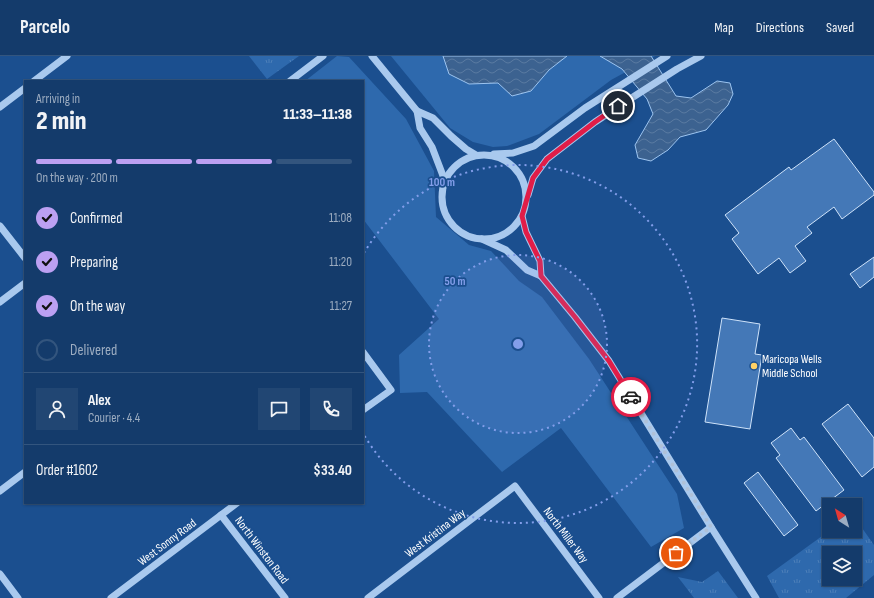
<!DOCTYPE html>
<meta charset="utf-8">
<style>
:root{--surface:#143b6b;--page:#214673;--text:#f1f3f6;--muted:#9dadc1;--line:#33557e;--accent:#bca0f2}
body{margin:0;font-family:"Sofia Sans Condensed",sans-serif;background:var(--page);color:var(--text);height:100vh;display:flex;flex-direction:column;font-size:15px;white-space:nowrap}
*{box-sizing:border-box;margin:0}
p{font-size:13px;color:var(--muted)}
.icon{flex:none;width:22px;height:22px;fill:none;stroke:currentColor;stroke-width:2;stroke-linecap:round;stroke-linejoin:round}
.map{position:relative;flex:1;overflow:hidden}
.drawer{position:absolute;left:24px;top:24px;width:340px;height:424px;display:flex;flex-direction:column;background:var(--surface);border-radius:0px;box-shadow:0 1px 3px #0004,0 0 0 1px var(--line)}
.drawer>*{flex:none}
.needle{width:26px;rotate:323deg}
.fabs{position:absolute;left:822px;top:442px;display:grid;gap:8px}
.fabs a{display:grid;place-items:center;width:40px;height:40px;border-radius:0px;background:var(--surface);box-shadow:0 1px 3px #0004,0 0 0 1px var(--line);font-size:20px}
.pin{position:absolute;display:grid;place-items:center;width:34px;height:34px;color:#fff;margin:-17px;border:2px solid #fff;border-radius:50%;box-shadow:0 1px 4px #0007}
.courier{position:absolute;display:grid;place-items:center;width:40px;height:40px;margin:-20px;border:3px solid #e11d48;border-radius:50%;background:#fff;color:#222;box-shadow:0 1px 5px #0007}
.overview em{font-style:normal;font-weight:800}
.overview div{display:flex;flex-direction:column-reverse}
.overview{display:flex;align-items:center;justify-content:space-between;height:68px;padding:0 12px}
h1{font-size:26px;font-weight:800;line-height:30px}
.bar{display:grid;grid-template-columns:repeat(4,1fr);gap:6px 4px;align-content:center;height:48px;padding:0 12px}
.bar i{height:5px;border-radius:3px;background:var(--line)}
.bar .selected{background:var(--accent)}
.bar p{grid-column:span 4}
.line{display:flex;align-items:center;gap:10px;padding:0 12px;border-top:1px solid var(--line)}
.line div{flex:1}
.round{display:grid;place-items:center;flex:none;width:42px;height:42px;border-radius:0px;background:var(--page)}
ol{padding:0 12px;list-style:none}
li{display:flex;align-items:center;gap:12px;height:44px}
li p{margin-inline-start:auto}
li .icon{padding:4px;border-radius:50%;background:var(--accent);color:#111;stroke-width:4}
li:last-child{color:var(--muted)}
li i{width:22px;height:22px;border:2px solid var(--line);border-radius:50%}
header{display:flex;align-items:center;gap:24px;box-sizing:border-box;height:56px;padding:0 20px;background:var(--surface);border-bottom:1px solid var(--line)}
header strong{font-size:19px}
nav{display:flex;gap:22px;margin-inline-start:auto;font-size:14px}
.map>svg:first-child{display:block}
</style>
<header>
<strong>Parcelo</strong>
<nav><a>Map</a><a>Directions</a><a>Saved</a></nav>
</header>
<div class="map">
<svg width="874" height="542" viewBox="0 0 874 542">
<defs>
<pattern id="grass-tufts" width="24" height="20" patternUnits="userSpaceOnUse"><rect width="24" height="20" fill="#2e69ad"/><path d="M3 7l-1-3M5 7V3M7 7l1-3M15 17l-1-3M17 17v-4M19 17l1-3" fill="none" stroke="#4d80b9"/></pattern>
<pattern id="water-waves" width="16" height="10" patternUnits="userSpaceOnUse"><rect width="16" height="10" fill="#3c6290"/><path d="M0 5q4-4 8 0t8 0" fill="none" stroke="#597aa1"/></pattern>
</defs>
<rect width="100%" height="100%" fill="#1b4f8f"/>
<g fill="url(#grass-tufts)" fill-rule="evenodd">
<path d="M249,0H299L267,23Z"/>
<path d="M855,462L874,489V519L846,542H779L767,520L829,475H855ZM829,497H855V523H829Z"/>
<path d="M718,515L738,542H694L678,521L702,526Z"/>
</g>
<g fill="#2e69ad">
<path d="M337,0L349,1L406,63L434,115L436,161L469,189L491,195L519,225L542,241L589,303L677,438L684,472L651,491L561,372L502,416L427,336L400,337L399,299L439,263L363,163V25H305Z"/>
<path d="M391,0H655L611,24L539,78L507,90L493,91L473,86L450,72Z"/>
</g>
<g fill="url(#water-waves)" stroke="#9cc4f0">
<path d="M443,0H567L549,14L531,35L512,40L498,27L469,28L449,18Z"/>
<path d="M600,0H651L676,40L691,42L717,25L730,27L733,38L728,49L706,74L680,81L668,94L651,105L638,102L635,89L653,58L647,43L622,13Z"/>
</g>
<g fill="#4478b7" stroke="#cfe3fa">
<path d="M834,83L874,136V139L842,163L834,151L807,171L812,177L795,190L806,205L790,217L779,202L758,218L732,183L739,177L725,159L789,111L791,114Z"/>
<path d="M874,201V221L860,232L850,218Z"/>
<path d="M722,262L760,268L755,298L762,299L750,373L705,366Z"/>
<path d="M848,348L874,382V411L862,421L822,368Z"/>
<path d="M791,372L800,384L804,381L844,434L816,455L776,402L780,399L771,387Z"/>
<path d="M758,416L798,469L784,480L744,427Z"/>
</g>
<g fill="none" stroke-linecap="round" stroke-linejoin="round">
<g stroke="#a9c9ee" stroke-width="7">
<path d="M372,0L417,55L420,72L432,91L445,125"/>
<path d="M34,25L67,0"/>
<path d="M290,25L323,0"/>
<path d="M0,51L25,32"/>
<path d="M417,55L433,62L451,80L466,93L476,99"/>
<path d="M494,98L513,97L534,90L585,52L667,0"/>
<circle cx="484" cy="141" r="42"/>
<path d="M528,139L533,122L547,103L595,66L630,43L677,13L701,0"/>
<path d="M522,160L526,176L540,205L541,220"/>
<path d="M0,170L25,202"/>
<path d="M482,183L506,194L527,214L541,220L575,261L609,305L711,471L756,542"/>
<path d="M0,246L25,227"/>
<path d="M363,296L391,334L363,354"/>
<path d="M0,435L25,416"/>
<path d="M221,459L285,542"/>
<path d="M0,518L18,542"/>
<path d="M111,542L237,447"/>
<path d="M368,542L515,430L599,542"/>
<path d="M617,542L711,471"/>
</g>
</g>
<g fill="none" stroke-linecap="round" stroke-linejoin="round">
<path stroke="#afc1d8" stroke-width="4" stroke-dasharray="0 7.2" d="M631,341L711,471L676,497"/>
<path stroke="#e11d48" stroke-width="5" d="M618,50L595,66L547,103L533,122L522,160L526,176L540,205L541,220L575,261L609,305L631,341"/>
</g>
<circle cx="518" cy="288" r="89" fill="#839eea" fill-opacity=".12"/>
<g fill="none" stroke="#839eea" stroke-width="2" stroke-dasharray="2 4">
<circle cx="518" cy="288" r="89"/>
<path d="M364 197A179 179 0 1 1 364 379"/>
</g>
<circle fill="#ffd166" stroke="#1b4f8f" stroke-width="1.5" cx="754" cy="310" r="4"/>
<g text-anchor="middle" stroke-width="3.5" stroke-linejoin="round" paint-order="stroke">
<g font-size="12" fill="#fff" stroke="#1b4f8f" text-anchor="start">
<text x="762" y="307">Maricopa Wells<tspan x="762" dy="14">Middle School</tspan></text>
</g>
<g font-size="12" fill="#fff" stroke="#1b4f8f">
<text transform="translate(435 477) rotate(-37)" y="4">West Kristina Way</text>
<text transform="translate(566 479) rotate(53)" y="4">North Miller Way</text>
<text transform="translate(167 486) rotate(-37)" y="4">West Sonny Road</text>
<text transform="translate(262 494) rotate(53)" y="4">North Winston Road</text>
</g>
</g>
<circle cx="518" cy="288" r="6" fill="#839eea" stroke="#1b4f8f" stroke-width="2"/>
<g font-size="12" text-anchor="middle" font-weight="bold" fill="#839eea" stroke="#1b4f8f" stroke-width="3.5" stroke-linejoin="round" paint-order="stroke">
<text x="442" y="130">100 m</text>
<text x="455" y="229">50 m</text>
</g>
</svg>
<div class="fabs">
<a><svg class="needle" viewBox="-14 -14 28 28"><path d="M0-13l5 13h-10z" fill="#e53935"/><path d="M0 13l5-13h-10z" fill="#9dadc1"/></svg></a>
<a><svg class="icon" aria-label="layers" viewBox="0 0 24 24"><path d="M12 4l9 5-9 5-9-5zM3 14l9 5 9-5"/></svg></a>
</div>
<div class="pin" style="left:676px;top:497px;background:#ea580c"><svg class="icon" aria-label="bag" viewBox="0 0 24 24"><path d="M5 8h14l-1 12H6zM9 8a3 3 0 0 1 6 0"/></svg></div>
<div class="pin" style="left:618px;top:50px;background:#1f2937"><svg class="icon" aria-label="home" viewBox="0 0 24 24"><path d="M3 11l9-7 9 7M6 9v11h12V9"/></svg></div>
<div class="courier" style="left:631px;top:341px"><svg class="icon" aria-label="car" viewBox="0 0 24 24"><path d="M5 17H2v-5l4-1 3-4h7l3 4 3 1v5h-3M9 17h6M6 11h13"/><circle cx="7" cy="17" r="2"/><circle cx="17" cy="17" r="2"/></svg></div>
<section class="drawer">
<div class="overview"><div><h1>2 min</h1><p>Arriving in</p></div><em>11:33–11:38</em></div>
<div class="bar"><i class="selected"></i><i class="selected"></i><i class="selected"></i><i></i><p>On the way · 200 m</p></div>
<ol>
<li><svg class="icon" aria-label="check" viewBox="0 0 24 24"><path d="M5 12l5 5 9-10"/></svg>Confirmed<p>11:08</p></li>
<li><svg class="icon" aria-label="check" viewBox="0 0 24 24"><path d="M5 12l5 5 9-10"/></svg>Preparing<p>11:20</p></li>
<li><svg class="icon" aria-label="check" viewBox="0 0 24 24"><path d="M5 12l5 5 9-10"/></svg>On the way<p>11:27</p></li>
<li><i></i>Delivered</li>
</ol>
<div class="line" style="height:72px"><a class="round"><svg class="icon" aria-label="person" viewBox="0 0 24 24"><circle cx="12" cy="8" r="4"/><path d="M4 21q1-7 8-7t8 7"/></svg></a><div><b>Alex</b><p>Courier · 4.4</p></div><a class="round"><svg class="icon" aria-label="chat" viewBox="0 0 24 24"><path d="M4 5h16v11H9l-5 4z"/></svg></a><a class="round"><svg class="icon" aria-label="phone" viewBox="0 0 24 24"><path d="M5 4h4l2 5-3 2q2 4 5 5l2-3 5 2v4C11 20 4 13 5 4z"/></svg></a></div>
<div class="line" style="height:52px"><div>Order #1602</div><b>$33.40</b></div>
</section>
</div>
